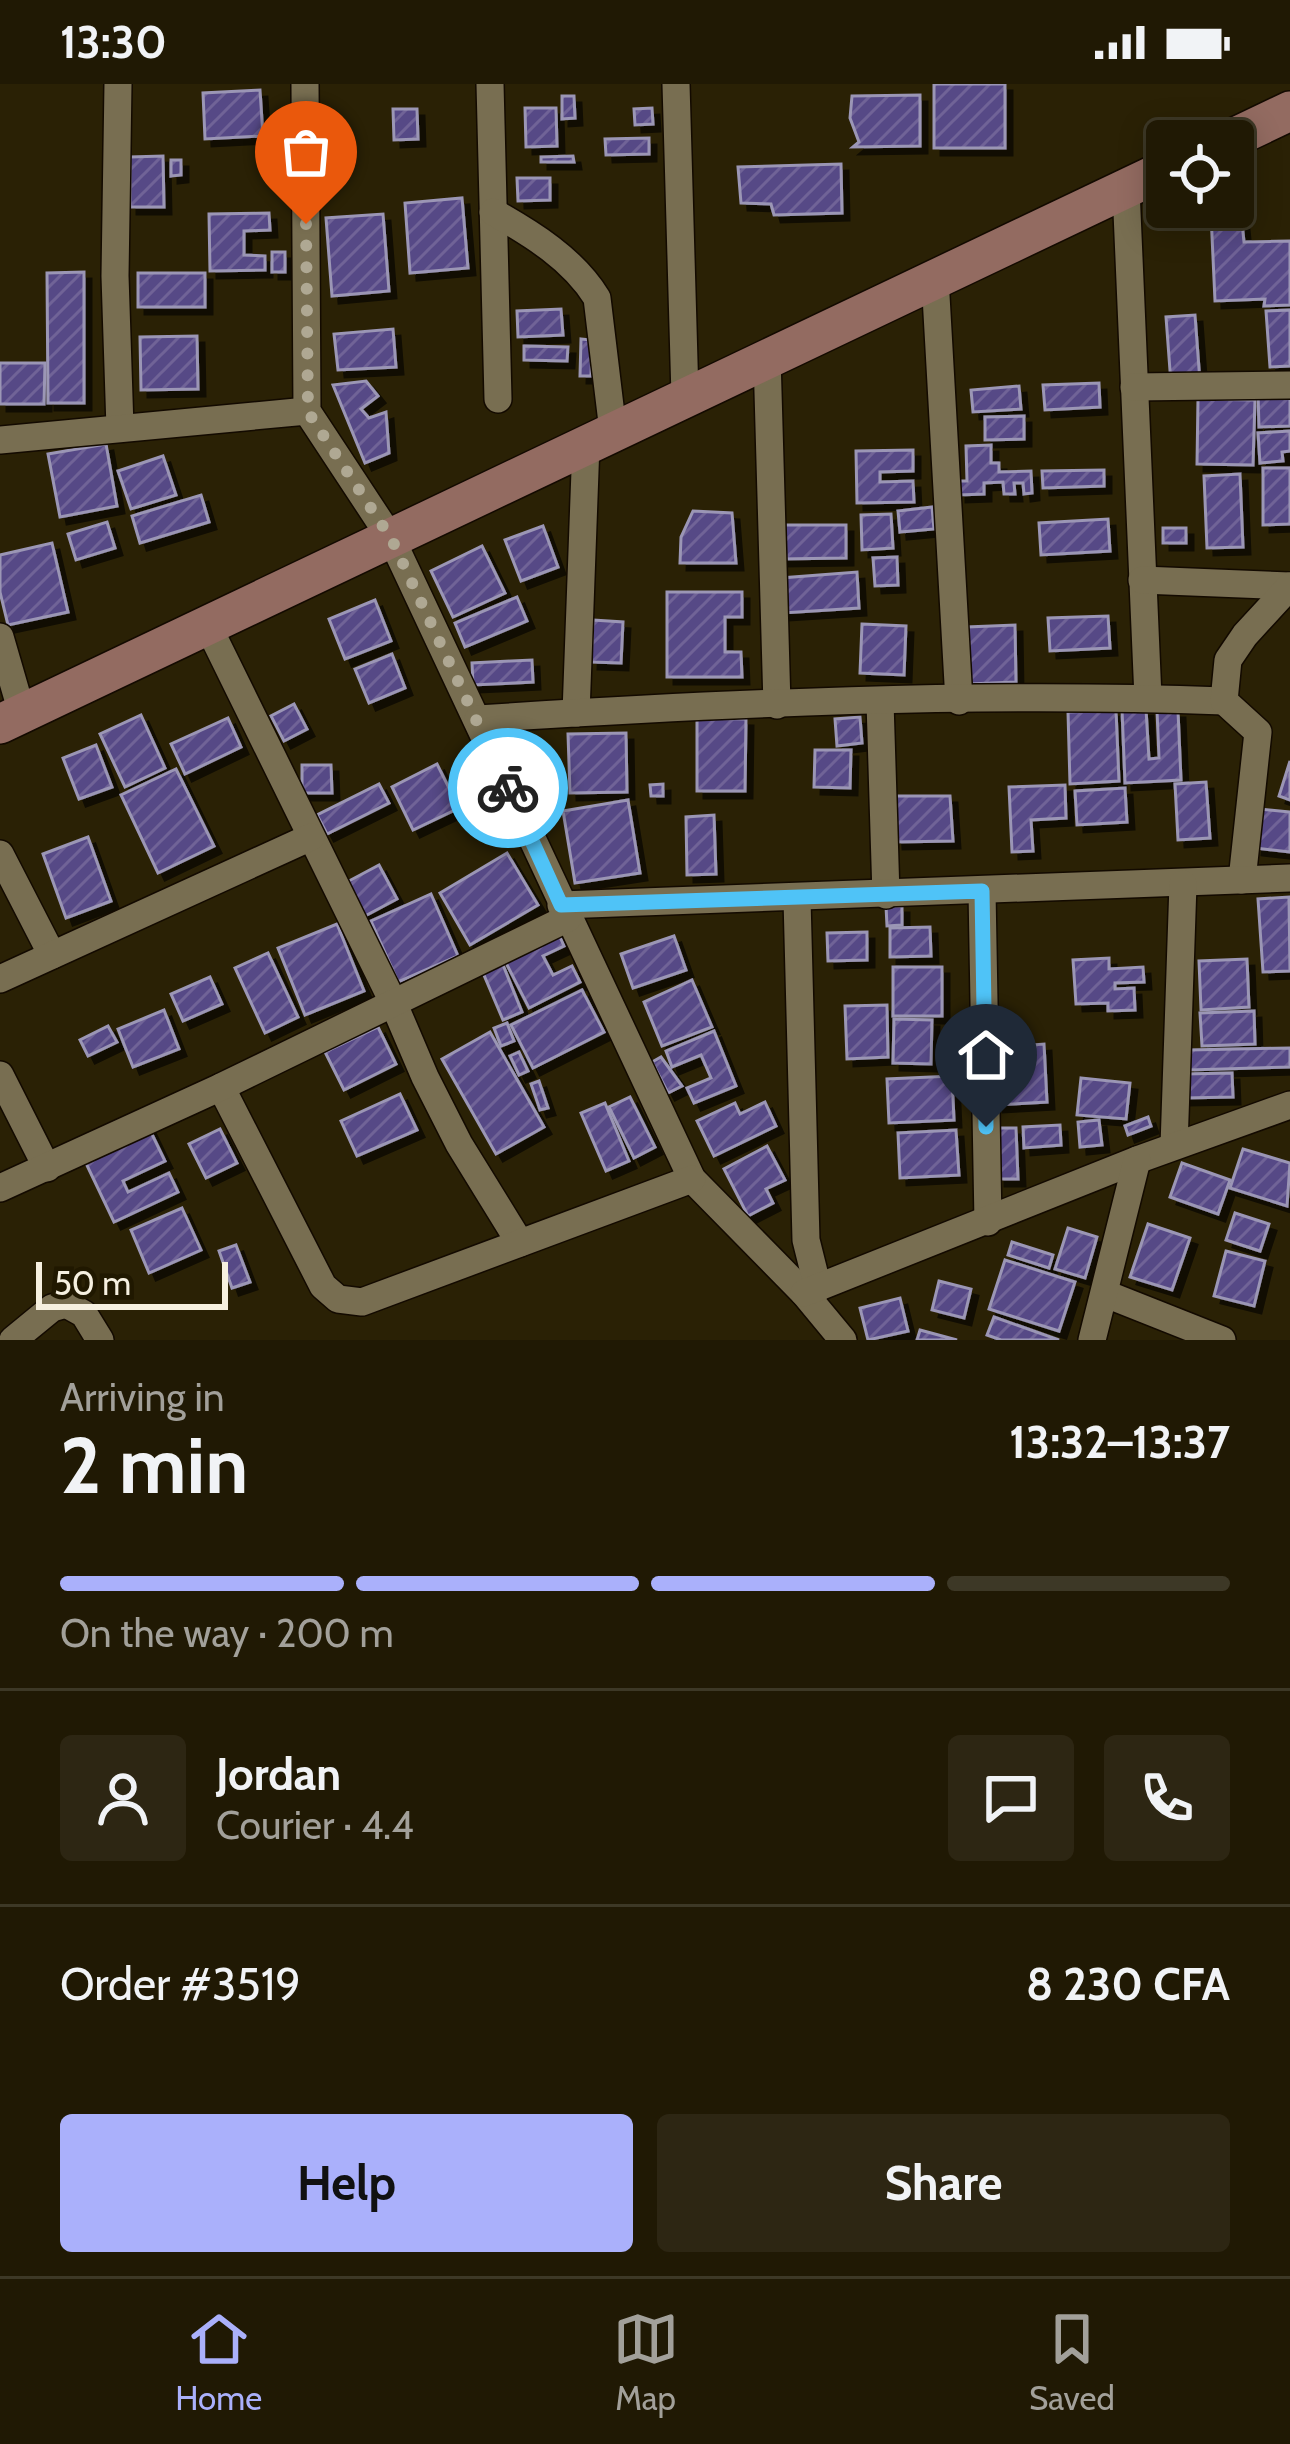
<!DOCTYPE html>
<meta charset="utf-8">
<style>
:root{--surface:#201904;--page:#2d2613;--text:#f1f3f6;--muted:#a2a09a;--line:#3d3826;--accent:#aab0fb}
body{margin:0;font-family:Cabin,sans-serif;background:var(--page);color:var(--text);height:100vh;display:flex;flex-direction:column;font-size:45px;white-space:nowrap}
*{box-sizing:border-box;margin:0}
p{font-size:39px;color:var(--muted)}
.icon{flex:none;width:66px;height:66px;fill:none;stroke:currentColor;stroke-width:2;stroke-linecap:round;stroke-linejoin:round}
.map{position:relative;height:1256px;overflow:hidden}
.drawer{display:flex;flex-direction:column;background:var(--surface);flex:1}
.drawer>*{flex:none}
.tools{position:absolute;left:1146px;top:36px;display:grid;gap:24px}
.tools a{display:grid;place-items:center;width:108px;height:108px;border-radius:12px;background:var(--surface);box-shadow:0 6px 30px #0003,0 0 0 3px var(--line);font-size:60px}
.scale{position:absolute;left:36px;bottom:30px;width:192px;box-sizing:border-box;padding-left:12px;border:6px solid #f6f0e0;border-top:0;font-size:33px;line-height:42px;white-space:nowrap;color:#f6f0e0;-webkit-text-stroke:9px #201800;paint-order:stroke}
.pin{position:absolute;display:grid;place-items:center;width:102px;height:102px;color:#fff;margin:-123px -51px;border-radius:50% 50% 50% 0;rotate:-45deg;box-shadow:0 0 12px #0007}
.pin .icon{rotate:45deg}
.courier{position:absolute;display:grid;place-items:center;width:120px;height:120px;margin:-60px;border:9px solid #4fc3f7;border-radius:50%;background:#fff;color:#222;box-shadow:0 3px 15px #0007}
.headline em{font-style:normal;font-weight:700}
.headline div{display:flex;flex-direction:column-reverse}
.headline{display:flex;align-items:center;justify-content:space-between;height:204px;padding:0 60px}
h1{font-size:78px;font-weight:700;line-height:90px}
.bar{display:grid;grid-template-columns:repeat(4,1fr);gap:18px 12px;align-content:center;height:144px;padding:0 60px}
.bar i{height:15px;border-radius:9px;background:var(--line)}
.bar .active{background:var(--accent)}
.bar p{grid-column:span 4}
.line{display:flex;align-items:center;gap:30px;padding:0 60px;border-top:3px solid var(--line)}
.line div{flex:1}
.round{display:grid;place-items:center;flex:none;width:126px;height:126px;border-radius:12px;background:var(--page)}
.primary-button{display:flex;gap:24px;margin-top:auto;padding:24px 60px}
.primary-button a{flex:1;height:138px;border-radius:12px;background:var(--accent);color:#111;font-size:48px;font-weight:700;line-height:138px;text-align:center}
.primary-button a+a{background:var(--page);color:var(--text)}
.status{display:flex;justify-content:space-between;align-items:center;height:84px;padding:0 60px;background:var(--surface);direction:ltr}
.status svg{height:33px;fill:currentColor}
.menu{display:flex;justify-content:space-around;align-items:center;height:168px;border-top:3px solid var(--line);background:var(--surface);font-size:33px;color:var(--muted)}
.menu a{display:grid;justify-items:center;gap:6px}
.menu .active{color:var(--accent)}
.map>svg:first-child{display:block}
</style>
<div class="status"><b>13:30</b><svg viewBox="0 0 49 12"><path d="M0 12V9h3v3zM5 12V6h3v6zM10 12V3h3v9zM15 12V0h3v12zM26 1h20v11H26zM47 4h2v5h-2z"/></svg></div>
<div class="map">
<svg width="1290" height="1256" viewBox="0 0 1290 1256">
<defs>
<pattern id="building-hatch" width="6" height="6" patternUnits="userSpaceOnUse" patternTransform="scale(3)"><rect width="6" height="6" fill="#574a86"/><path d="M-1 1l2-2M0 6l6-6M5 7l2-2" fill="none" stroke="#706497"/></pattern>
<filter id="shadow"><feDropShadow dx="7" dy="7" stdDeviation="0" flood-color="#0009"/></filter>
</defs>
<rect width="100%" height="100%" fill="#2a2105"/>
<g fill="url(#building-hatch)" stroke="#9b96b5" stroke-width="3" filter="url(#shadow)">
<rect x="934" y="0" width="71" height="64"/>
<path d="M260,6L263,52L205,55L203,9Z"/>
<path d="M920,11V62L853,63L859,58L850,34L852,12Z"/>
<path d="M562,12H574L575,34L562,35Z"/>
<path d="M525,24H556L557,62L526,63Z"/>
<path d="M652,24L653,40L635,41L634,25Z"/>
<path d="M393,25H417L418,55L394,56Z"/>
<path d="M316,53H337V67H317Z"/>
<path d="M649,54V70L606,71L605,55Z"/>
<path d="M163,72L164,123H130V73Z"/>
<path d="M573,72L574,78H541V73Z"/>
<path d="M171,76H181V91L171,92Z"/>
<path d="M841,80L842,129L774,131L771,120L741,119L738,83Z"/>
<path d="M517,94H550V116L518,117Z"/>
<path d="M462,114L468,184L410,189L405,119Z"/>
<path d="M269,129L270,146L244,147V171L265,172V186L210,187L209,130Z"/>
<path d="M1241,129L1244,158L1290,157V221L1264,222L1265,215L1215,217L1211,130Z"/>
<path d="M383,130L389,207L332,212L326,134Z"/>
<rect x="272" y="168" width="13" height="20"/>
<path d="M84,188V319H48L47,189Z"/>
<rect x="138" y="189" width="67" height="34"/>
<path d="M561,225L563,251L518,253L517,227Z"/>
<path d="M1290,226V282L1270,283L1266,227Z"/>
<path d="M1195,231L1200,298L1171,300L1166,233Z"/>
<path d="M393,245L396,283L338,286L334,250Z"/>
<path d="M197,252L198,305L141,306L140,253Z"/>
<path d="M581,255L592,256L591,292H580Z"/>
<path d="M524,262L568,263L567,277L524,276Z"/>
<path d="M0,279H45L44,320H0Z"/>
<path d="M366,297L378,312L361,325L369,334L386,328L389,369L365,379L333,301Z"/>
<path d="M1099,299L1100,323L1045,326L1043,301Z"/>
<path d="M1019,302L1021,325L973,328L971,306Z"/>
<path d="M1290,309V342L1259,343L1258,310Z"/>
<path d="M1198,315L1255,316L1253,381L1197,380Z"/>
<path d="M1024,332V355L985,356V333Z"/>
<path d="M1290,347V367L1282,368L1283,377L1260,379L1258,349Z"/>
<path d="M106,360L117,422L60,433L48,370Z"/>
<path d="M991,361V379H999V388L1031,387L1032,409L1024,410L1023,399H1014L1015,410H1004L1003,398L984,399V410L959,411V397H967L966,362Z"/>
<path d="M913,366V387L880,388V398L913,397L914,418L857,419L856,367Z"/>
<path d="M163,372L176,411L131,425L118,387Z"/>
<path d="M1263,384H1290V440L1263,441Z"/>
<path d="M1104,386V402L1043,404L1042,387Z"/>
<path d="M1240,390L1243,463L1207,464L1204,392Z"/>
<path d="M201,411L209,438L140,459L132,432Z"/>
<path d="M932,423L934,445L900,448L898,427Z"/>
<path d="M693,427L732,429L736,479H680L681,453Z"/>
<path d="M891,430L893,464L862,466L861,431Z"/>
<path d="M1108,435L1110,467L1041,471L1039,439Z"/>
<path d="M107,438L115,464L76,476L68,450Z"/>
<path d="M778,441H846V474L779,475Z"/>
<path d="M543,442L558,483L521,497L505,456Z"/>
<rect x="1163" y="444" width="23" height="15"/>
<path d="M52,459L68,528L8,541L0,508V471Z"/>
<path d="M482,462L505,509L453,533L431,487Z"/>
<path d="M897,473L898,501L875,502L873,474Z"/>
<path d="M857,488L859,524L783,529L781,494Z"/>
<path d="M667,508H742V533H725V568H741L742,593H667Z"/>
<path d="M517,513L527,537L465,563L455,539Z"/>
<path d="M375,516L391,557L345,575L329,535Z"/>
<path d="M1108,532L1110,564L1050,567L1048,534Z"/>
<path d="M593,536L623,538L621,579L591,578Z"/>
<path d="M862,540L906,542L904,591L860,589Z"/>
<path d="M1015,541L1016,598L969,600L967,543Z"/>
<path d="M392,570L405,604L369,619L355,585Z"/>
<path d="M532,576L533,598L473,601L472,579Z"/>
<path d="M294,620L307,645L284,657L271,632Z"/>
<path d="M1146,625L1149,675L1159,674L1157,627H1178L1181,696L1125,699L1122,626Z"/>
<path d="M1116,626L1119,697L1070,700L1068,628Z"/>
<path d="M141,631L165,684L125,703L100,650Z"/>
<path d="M860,633L862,659L837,662L835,635Z"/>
<path d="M228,634L241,663L185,690L171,660Z"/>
<path d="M697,634L746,635L745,707H697Z"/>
<path d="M626,649L627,708L570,709L568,650Z"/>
<path d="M96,661L112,703L79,715L63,674Z"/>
<path d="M815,666H851L850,704L814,703Z"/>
<path d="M1290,677V716L1279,712Z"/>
<path d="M437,680L459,724L413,746L392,703Z"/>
<path d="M302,681H331L332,709H302Z"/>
<path d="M176,685L214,762L158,789L121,711Z"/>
<path d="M1206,698L1210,754L1178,756L1175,700Z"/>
<path d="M379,700L389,719L327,750L317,731Z"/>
<path d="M663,700V712H651L650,701Z"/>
<path d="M1065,701L1066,734L1031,736L1033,767L1012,768L1009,703Z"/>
<path d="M1125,704L1127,738L1077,741L1075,707Z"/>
<path d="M893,712H950L953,757L896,758Z"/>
<path d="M628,716L640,789L575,799L563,727Z"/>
<path d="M1259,725L1290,728V768L1255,764Z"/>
<path d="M714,731L716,790L687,791L686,733Z"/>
<path d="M88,753L111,817L66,834L43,770Z"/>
<path d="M507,769L538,821L470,861L440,809Z"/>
<path d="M379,781L397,815L365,832L347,798Z"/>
<path d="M431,810L458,872L398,898L371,837Z"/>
<path d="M1289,813L1290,887L1263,888L1258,815Z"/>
<path d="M886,822H902V841L887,842Z"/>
<path d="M337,840L364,907L305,931L278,864Z"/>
<path d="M930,843L931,872L890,873V844Z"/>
<path d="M557,846L564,862L543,872L553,891L572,882L580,898L529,924L503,873Z"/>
<path d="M867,848V876L828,877L827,849Z"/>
<path d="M674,852L686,886L633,904L621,870Z"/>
<path d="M268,869L298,933L265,949L235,884Z"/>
<path d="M1109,874V885L1143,883L1144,898L1115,899V905L1134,904L1135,926L1108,927V919L1076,920L1073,876Z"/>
<path d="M1247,875L1249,923L1201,926L1199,877Z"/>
<path d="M501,876L522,928L503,936L481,884Z"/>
<rect x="893" y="883" width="49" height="49"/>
<path d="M210,893L222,920L183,937L171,910Z"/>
<path d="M692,896L712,943L662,962L644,918Z"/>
<path d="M582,906L604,948L533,984L511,941Z"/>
<path d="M887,921L888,973L847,975L845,922Z"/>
<path d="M164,926L179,965L133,983L118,945Z"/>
<path d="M1254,927L1255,960L1202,962L1200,929Z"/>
<path d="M894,935L932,936L931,980L893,979Z"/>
<path d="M507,939L514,957L501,962L494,944Z"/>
<path d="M108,942L117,958L88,972L80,956Z"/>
<path d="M378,943L396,980L344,1006L325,968Z"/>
<path d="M714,947L736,1002L694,1019L687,1004L711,994L701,971L672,983L666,967Z"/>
<path d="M490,948L544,1043L496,1070L442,975Z"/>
<path d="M1044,960L1047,1018L996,1021L992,964Z"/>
<path d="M1290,964V983L1189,986L1188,966Z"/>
<path d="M519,968L528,987L519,991L510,972Z"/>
<path d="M661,973L682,1002L668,1009L652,978Z"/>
<path d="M1232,989L1233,1013L1184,1014V990Z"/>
<path d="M952,992L954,1036L889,1039L887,995Z"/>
<path d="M1081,994L1130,999L1126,1035L1077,1031Z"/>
<path d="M539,997L548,1024L540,1026L531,1000Z"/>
<path d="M400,1010L417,1046L357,1072L341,1037Z"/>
<path d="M630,1013L655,1063L634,1074L609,1023Z"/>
<path d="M765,1018L776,1042L714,1072L697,1037L735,1019L740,1030Z"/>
<path d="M605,1019L629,1077L606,1087L581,1029Z"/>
<path d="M1148,1033L1151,1042L1128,1051L1125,1042Z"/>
<path d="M1099,1036L1102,1061L1080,1063L1078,1038Z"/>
<path d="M147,1040L165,1077L123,1097L128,1108L169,1089L178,1108L114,1138L82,1071Z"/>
<path d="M1060,1041L1061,1061L1024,1064L1023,1043Z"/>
<path d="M997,1044H1016L1018,1095H998Z"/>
<path d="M220,1045L237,1079L206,1094L189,1060Z"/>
<path d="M956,1046L959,1091L900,1094L898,1049Z"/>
<path d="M767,1062L785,1096L766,1105L773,1119L748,1132L724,1085Z"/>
<path d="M1243,1065L1290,1079L1287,1122L1230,1104Z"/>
<path d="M1182,1079L1230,1096L1218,1130L1170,1113Z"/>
<path d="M182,1124L201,1166L149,1189L131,1146Z"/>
<path d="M1235,1129L1269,1140L1260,1167L1226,1156Z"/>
<path d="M1148,1140L1190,1154L1172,1206L1130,1193Z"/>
<path d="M1068,1144L1097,1153L1085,1194L1055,1185Z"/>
<path d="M1012,1158L1053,1171L1049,1184L1008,1171Z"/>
<path d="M236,1161L250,1198L232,1204L219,1167Z"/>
<path d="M1226,1167L1265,1177L1254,1222L1214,1212Z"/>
<path d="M1005,1176L1075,1198L1059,1247L989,1225Z"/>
<path d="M939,1197L971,1205L964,1234L932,1226Z"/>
<path d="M900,1214L908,1247L868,1256L860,1224Z"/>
<path d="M994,1233L1059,1256H1001L987,1251Z"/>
<path d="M920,1246L957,1256H917Z"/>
</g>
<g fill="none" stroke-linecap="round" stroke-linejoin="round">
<g stroke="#130a00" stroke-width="30">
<g id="minor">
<path d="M118,0L115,192L120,344"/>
<path d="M305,0L307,327L392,456L692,1095L804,1209L843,1256"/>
<path d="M490,0L498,315"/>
<path d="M676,0L685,312"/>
<path d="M1126,105L1148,614"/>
<path d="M493,128C532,150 573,175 597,214L613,347"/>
<path d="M935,194L959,617"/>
<path d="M767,273L777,621"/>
<path d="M1134,303L1290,301"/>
<path d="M0,356L307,327"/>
<path d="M1142,496L1290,502"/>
<path d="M208,542L393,918L425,993L459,1060L520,1159"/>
<path d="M0,553L22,629"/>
<path d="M880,618L886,811"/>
<path d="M576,629L586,360"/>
<path d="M478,635C723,619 978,608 1224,617"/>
<path d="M0,770L52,871"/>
<path d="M1242,796L1258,648L1224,617L1228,576L1245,551L1290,502"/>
<path d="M982,807L988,1138"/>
<path d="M797,815L806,1156L818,1204"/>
<path d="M561,821L1290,794"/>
<path d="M0,895L311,753"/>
<path d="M0,991L47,1084"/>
<path d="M221,1003L323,1202L338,1215L362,1218L692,1095"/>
<path d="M1174,1062L1183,800"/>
<path d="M0,1104L221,1003L568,834"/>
<path d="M804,1209L1137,1076L1290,1021"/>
<path d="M1106,1210L1222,1256"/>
<path d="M13,1256L52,1224L66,1220L84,1230L100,1256"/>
<path d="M1092,1256L1137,1076"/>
</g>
</g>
<g stroke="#130a00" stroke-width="42">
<g id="secondary">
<path d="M1227,57L1290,27"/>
<path d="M0,640L1167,85"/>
</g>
</g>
<use href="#minor" stroke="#786e51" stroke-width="27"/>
<use href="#secondary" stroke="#936b61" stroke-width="39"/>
</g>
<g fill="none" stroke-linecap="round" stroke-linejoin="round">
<path stroke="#afa893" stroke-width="12" stroke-dasharray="0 21.6" d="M306,140L308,328L392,456L508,704"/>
<path stroke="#4fc3f7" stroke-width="15" d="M508,704L561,821L982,807L986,1043"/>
</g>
</svg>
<div class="tools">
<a><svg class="icon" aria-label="locate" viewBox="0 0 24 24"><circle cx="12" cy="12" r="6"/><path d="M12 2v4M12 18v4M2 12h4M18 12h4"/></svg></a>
</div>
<div class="scale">50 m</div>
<div class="pin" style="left:306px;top:140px;background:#ea580c"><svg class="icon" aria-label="bag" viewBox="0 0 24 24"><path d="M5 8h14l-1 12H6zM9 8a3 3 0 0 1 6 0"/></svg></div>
<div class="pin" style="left:986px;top:1043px;background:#1f2937"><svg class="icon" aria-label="home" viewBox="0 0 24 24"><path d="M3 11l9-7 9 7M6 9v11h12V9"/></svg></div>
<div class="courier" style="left:508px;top:704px"><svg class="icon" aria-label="bike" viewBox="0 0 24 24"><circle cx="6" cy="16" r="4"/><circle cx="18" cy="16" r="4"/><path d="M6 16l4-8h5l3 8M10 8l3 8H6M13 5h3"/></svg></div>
</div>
<section class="drawer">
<div class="headline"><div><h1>2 min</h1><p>Arriving in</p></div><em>13:32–13:37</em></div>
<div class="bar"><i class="active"></i><i class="active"></i><i class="active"></i><i></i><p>On the way · 200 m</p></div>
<div class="line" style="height:216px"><a class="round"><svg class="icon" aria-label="person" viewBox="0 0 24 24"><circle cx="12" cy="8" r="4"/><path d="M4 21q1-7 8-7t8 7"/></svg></a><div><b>Jordan</b><p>Courier · 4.4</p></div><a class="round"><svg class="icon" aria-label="chat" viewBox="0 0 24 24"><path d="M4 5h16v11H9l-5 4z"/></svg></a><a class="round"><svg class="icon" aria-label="phone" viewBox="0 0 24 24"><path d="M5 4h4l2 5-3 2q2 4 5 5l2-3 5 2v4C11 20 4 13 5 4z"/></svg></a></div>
<div class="line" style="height:156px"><div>Order #3519</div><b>8 230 CFA</b></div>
<div class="primary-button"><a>Help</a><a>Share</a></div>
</section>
<nav class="menu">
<a class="active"><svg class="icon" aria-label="home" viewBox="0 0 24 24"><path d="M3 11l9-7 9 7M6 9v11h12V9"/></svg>Home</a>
<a><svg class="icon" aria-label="map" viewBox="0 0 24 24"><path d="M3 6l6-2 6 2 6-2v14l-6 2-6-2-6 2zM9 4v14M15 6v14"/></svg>Map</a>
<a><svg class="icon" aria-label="saved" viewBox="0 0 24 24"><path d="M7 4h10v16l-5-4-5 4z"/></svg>Saved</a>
</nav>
